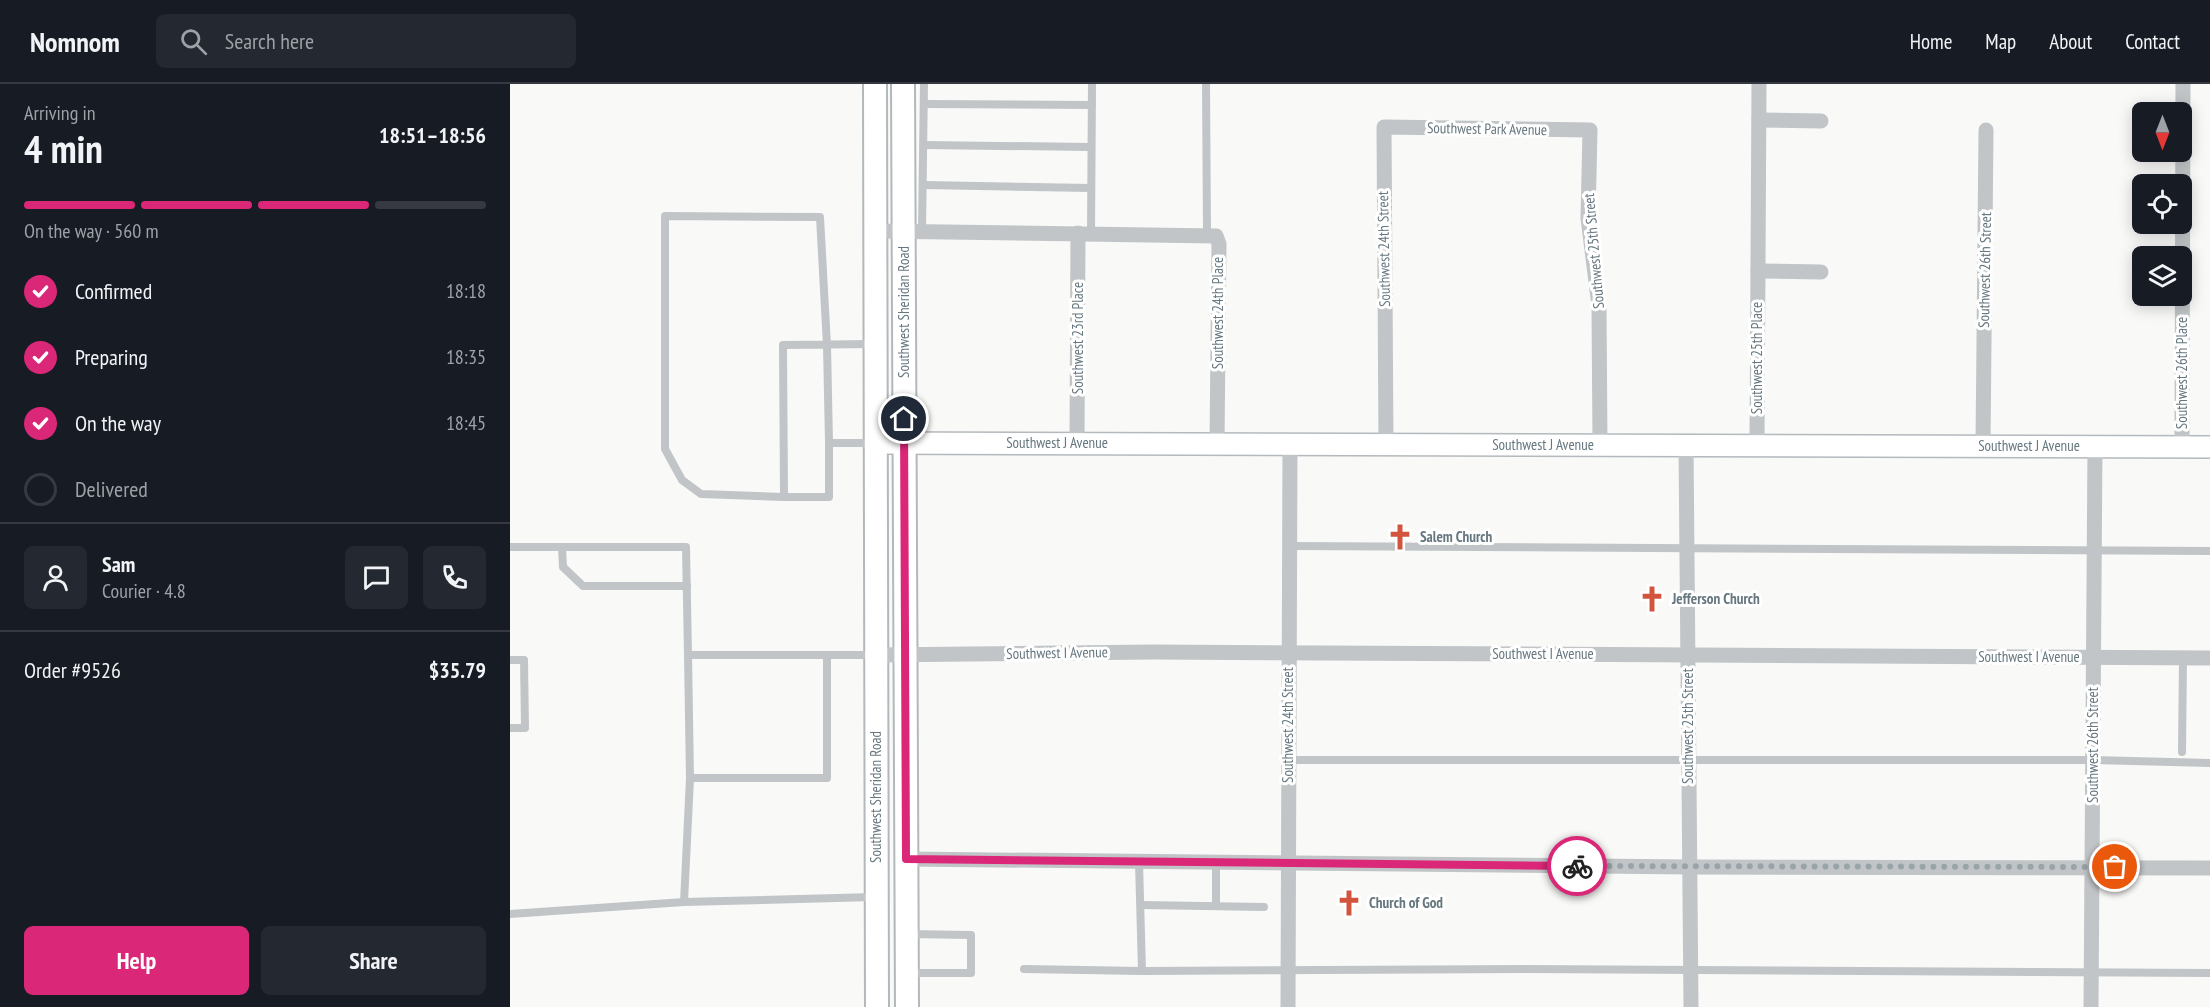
<!DOCTYPE html>
<meta charset="utf-8">
<style>
:root{--surface:#171b24;--page:#242831;--text:#f1f3f6;--muted:#9ea1a6;--line:#363941;--accent:#db2777}
body{margin:0;font-family:"PT Sans Narrow",sans-serif;background:var(--page);color:var(--text);height:100vh;display:flex;flex-direction:column;font-size:22px;white-space:nowrap}
*{box-sizing:border-box;margin:0}
p{font-size:20px;color:var(--muted)}
.icon{flex:none;width:33px;height:33px;fill:none;stroke:currentColor;stroke-width:2;stroke-linecap:round;stroke-linejoin:round}
.map{position:relative;flex:1;overflow:hidden}
.details{display:flex;flex-direction:column;background:var(--surface);width:510px}
.details>*{flex:none}
.needle{width:39px;rotate:180deg}
.buttons{position:absolute;left:1622px;top:18px;display:grid;gap:12px}
.buttons a{display:grid;place-items:center;width:60px;height:60px;border-radius:9px;background:var(--surface);box-shadow:0 3px 15px #0003;font-size:30px}
.pin{position:absolute;display:grid;place-items:center;width:51px;height:51px;color:#fff;margin:-26px;border:3px solid #fff;border-radius:50%;box-shadow:0 2px 6px #0007}
.courier{position:absolute;display:grid;place-items:center;width:60px;height:60px;margin:-30px;border:4px solid #db2777;border-radius:50%;background:#fff;color:#222;box-shadow:0 2px 8px #0007}
.head em{font-style:normal;font-weight:700}
.head div{display:flex;flex-direction:column-reverse}
.head{display:flex;align-items:center;justify-content:space-between;height:102px;padding:0 24px}
h1{font-size:39px;font-weight:700;line-height:45px}
.bar{display:grid;grid-template-columns:repeat(4,1fr);gap:9px 6px;align-content:center;height:72px;padding:0 24px}
.bar i{height:8px;border-radius:4px;background:var(--line)}
.bar .active{background:var(--accent)}
.bar p{grid-column:span 4}
.line{display:flex;align-items:center;gap:15px;padding:0 24px;border-top:2px solid var(--line)}
.line div{flex:1}
.round{display:grid;place-items:center;flex:none;width:63px;height:63px;border-radius:9px;background:var(--page)}
ol{padding:0 24px;list-style:none}
li{display:flex;align-items:center;gap:18px;height:66px}
li p{margin-inline-start:auto}
li .icon{padding:6px;border-radius:50%;background:var(--accent);color:#fff;stroke-width:4}
li:last-child{color:var(--muted)}
li i{width:33px;height:33px;border:3px solid var(--line);border-radius:50%}
.cta{display:flex;gap:12px;margin-top:auto;padding:12px 24px}
.cta a{flex:1;height:69px;border-radius:9px;background:var(--accent);color:#fff;font-size:24px;font-weight:700;line-height:69px;text-align:center}
.cta a+a{background:var(--page);color:var(--text)}
header{display:flex;align-items:center;gap:36px;box-sizing:border-box;height:84px;padding:0 30px;background:var(--surface);border-bottom:2px solid var(--line)}
header strong{font-size:28px}
nav{display:flex;gap:33px;margin-inline-start:auto;font-size:21px}
.search{width:420px;height:54px;background:var(--page);display:flex;align-items:center;gap:15px;box-sizing:border-box;padding:0 21px;border-radius:9px;color:var(--muted);font-size:22px}
main{display:flex;flex:1;min-height:0}
.map>svg:first-child{display:block}
</style>
<header>
<strong>Nomnom</strong>
<div class="search"><svg class="icon" aria-label="search" viewBox="0 0 24 24"><circle cx="10" cy="10" r="6"/><path d="M15 15l6 6"/></svg>Search here</div>
<nav><a>Home</a><a>Map</a><a>About</a><a>Contact</a></nav>
</header>
<main>
<section class="details">
<div class="head"><div><h1>4 min</h1><p>Arriving in</p></div><em>18:51–18:56</em></div>
<div class="bar"><i class="active"></i><i class="active"></i><i class="active"></i><i></i><p>On the way · 560 m</p></div>
<ol>
<li><svg class="icon" aria-label="check" viewBox="0 0 24 24"><path d="M5 12l5 5 9-10"/></svg>Confirmed<p>18:18</p></li>
<li><svg class="icon" aria-label="check" viewBox="0 0 24 24"><path d="M5 12l5 5 9-10"/></svg>Preparing<p>18:35</p></li>
<li><svg class="icon" aria-label="check" viewBox="0 0 24 24"><path d="M5 12l5 5 9-10"/></svg>On the way<p>18:45</p></li>
<li><i></i>Delivered</li>
</ol>
<div class="line" style="height:108px"><a class="round"><svg class="icon" aria-label="person" viewBox="0 0 24 24"><circle cx="12" cy="8" r="4"/><path d="M4 21q1-7 8-7t8 7"/></svg></a><div><b>Sam</b><p>Courier · 4.8</p></div><a class="round"><svg class="icon" aria-label="chat" viewBox="0 0 24 24"><path d="M4 5h16v11H9l-5 4z"/></svg></a><a class="round"><svg class="icon" aria-label="phone" viewBox="0 0 24 24"><path d="M5 4h4l2 5-3 2q2 4 5 5l2-3 5 2v4C11 20 4 13 5 4z"/></svg></a></div>
<div class="line" style="height:78px"><div>Order #9526</div><b>$35.79</b></div>
<div class="cta"><a>Help</a><a>Share</a></div>
</section>
<div class="map">
<svg width="1700" height="923" viewBox="0 0 1700 923">
<rect width="100%" height="100%" fill="#f9f9f7"/>
<g fill="none" stroke-linecap="round" stroke-linejoin="round">
<g stroke="#b3b9bd" stroke-width="24">
<path id="secondary" d="M366,359L1700,363"/>
</g>
<g stroke="#b2b8bb" stroke-width="26">
<g id="primary">
<path d="M365,0L367,923"/>
<path d="M393,0L397,923"/>
</g>
</g>
<g stroke="#c1c5c8" stroke-width="8">
<path d="M696,0L697,150"/>
<path d="M414,20L582,21"/>
<path d="M414,61L581,63"/>
<path d="M414,101L581,104"/>
<path d="M412,147L414,0"/>
<path d="M581,149L582,0"/>
<path d="M319,359L317,261L310,133L155,132V365L172,396L191,410L274,413L273,261L363,260"/>
<path d="M274,413H319V359H362"/>
<path d="M780,462L1700,467"/>
<path d="M0,463H176L178,571"/>
<path d="M52,463L53,483L73,502H177"/>
<path d="M0,576H14L15,644H0"/>
<path d="M1672,668L1673,574"/>
<path d="M778,676H1583L1700,679"/>
<path d="M180,694H317V571"/>
<path d="M629,778L632,887L1017,885L1700,889"/>
<path d="M706,779V822"/>
<path d="M174,818L180,694L178,571H364"/>
<path d="M631,821L754,823"/>
<path d="M0,830L174,818L364,813"/>
<path d="M398,850L461,851V889H398"/>
<path d="M514,885L632,887"/>
</g>
<g stroke="#c1c5c8" stroke-width="15">
<path d="M1249,36L1311,37"/>
<path d="M365,147L706,152L709,160L707,359"/>
<path d="M1248,187L1311,188"/>
<path d="M567,359L568,149"/>
<path d="M876,360L874,43L1080,46L1078,134L1089,222L1090,361"/>
<path d="M1176,361L1181,923"/>
<path d="M1247,361L1249,0"/>
<path d="M1473,362L1476,46"/>
<path d="M1672,363L1673,0"/>
<path d="M366,571L644,568L1700,574"/>
<path d="M396,775L1180,783L1700,784"/>
<path d="M778,923L780,360"/>
<path d="M1581,923L1585,362"/>
</g>
<use href="#secondary" stroke="#fff" stroke-width="21"/>
<use href="#primary" stroke="#fff" stroke-width="22"/>
</g>
<g fill="none" stroke-linecap="round" stroke-linejoin="round">
<path stroke="#99a4a9" stroke-width="6" stroke-dasharray="0 10.8" d="M1067,782L1605,783"/>
<path stroke="#db2777" stroke-width="8" d="M394,335L396,775L1067,782"/>
</g>
<defs>
<g id="church-bare" transform="scale(2.07)"><path d="M-1.2-6h2.4v3.5h3.3v2.4h-3.3V6h-2.4V-.1h-3.3v-2.4h3.3Z" fill="#d3543d" stroke="#fff" stroke-width="2.5" paint-order="stroke"/></g>
</defs>
<g fill-rule="evenodd">
<use href="#church-bare" x="890" y="453"/>
<use href="#church-bare" x="1142" y="515"/>
<use href="#church-bare" x="839" y="819"/>
</g>
<g text-anchor="middle" stroke-width="6" stroke-linejoin="round" paint-order="stroke">
<g font-size="15" fill="#66777f" stroke="#fff">
<text transform="translate(977 45) rotate(1)" y="5">Southwest Park Avenue</text>
<text transform="translate(874 165) rotate(-91)" y="5">Southwest 24th Street</text>
<text transform="translate(1084 167) rotate(-95)" y="5">Southwest 25th Street</text>
<text transform="translate(1475 186) rotate(-89)" y="5">Southwest 26th Street</text>
<text transform="translate(394 228) rotate(-90)" y="5">Southwest Sheridan Road</text>
<text transform="translate(708 229) rotate(-90)" y="5">Southwest 24th Place</text>
<text transform="translate(568 254) rotate(-90)" y="5">Southwest 23rd Place</text>
<text transform="translate(1247 274) rotate(-90)" y="5">Southwest 25th Place</text>
<text transform="translate(1672 289) rotate(-90)" y="5">Southwest 26th Place</text>
<text x="547" y="364">Southwest J Avenue</text>
<text x="1033" y="366">Southwest J Avenue</text>
<text x="1519" y="367">Southwest J Avenue</text>
<text transform="translate(547 569) rotate(-1)" y="5">Southwest I Avenue</text>
<text x="1033" y="575">Southwest I Avenue</text>
<text x="1519" y="578">Southwest I Avenue</text>
<text transform="translate(778 641) rotate(-90)" y="5">Southwest 24th Street</text>
<text transform="translate(1178 642) rotate(-90)" y="5">Southwest 25th Street</text>
<text transform="translate(1583 661) rotate(-90)" y="5">Southwest 26th Street</text>
<text transform="translate(366 713) rotate(-90)" y="5">Southwest Sheridan Road</text>
</g>
<g font-size="15" font-weight="bold" fill="#66777f" stroke="#fff" text-anchor="start">
<text x="910" y="458">Salem Church</text>
<text x="1162" y="520">Jefferson Church</text>
<text x="859" y="824">Church of God</text>
</g>
</g>
</svg>
<div class="buttons">
<a><svg class="needle" viewBox="-14 -14 28 28"><path d="M0-13l5 13h-10z" fill="#e53935"/><path d="M0 13l5-13h-10z" fill="#9ea1a6"/></svg></a>
<a><svg class="icon" aria-label="locate" viewBox="0 0 24 24"><circle cx="12" cy="12" r="6"/><path d="M12 2v4M12 18v4M2 12h4M18 12h4"/></svg></a>
<a><svg class="icon" aria-label="layers" viewBox="0 0 24 24"><path d="M12 4l9 5-9 5-9-5zM3 14l9 5 9-5"/></svg></a>
</div>
<div class="pin" style="left:1605px;top:783px;background:#ea580c"><svg class="icon" aria-label="bag" viewBox="0 0 24 24"><path d="M5 8h14l-1 12H6zM9 8a3 3 0 0 1 6 0"/></svg></div>
<div class="pin" style="left:394px;top:335px;background:#1f2937"><svg class="icon" aria-label="home" viewBox="0 0 24 24"><path d="M3 11l9-7 9 7M6 9v11h12V9"/></svg></div>
<div class="courier" style="left:1067px;top:782px"><svg class="icon" aria-label="bike" viewBox="0 0 24 24"><circle cx="6" cy="16" r="4"/><circle cx="18" cy="16" r="4"/><path d="M6 16l4-8h5l3 8M10 8l3 8H6M13 5h3"/></svg></div>
</div>
</main>
